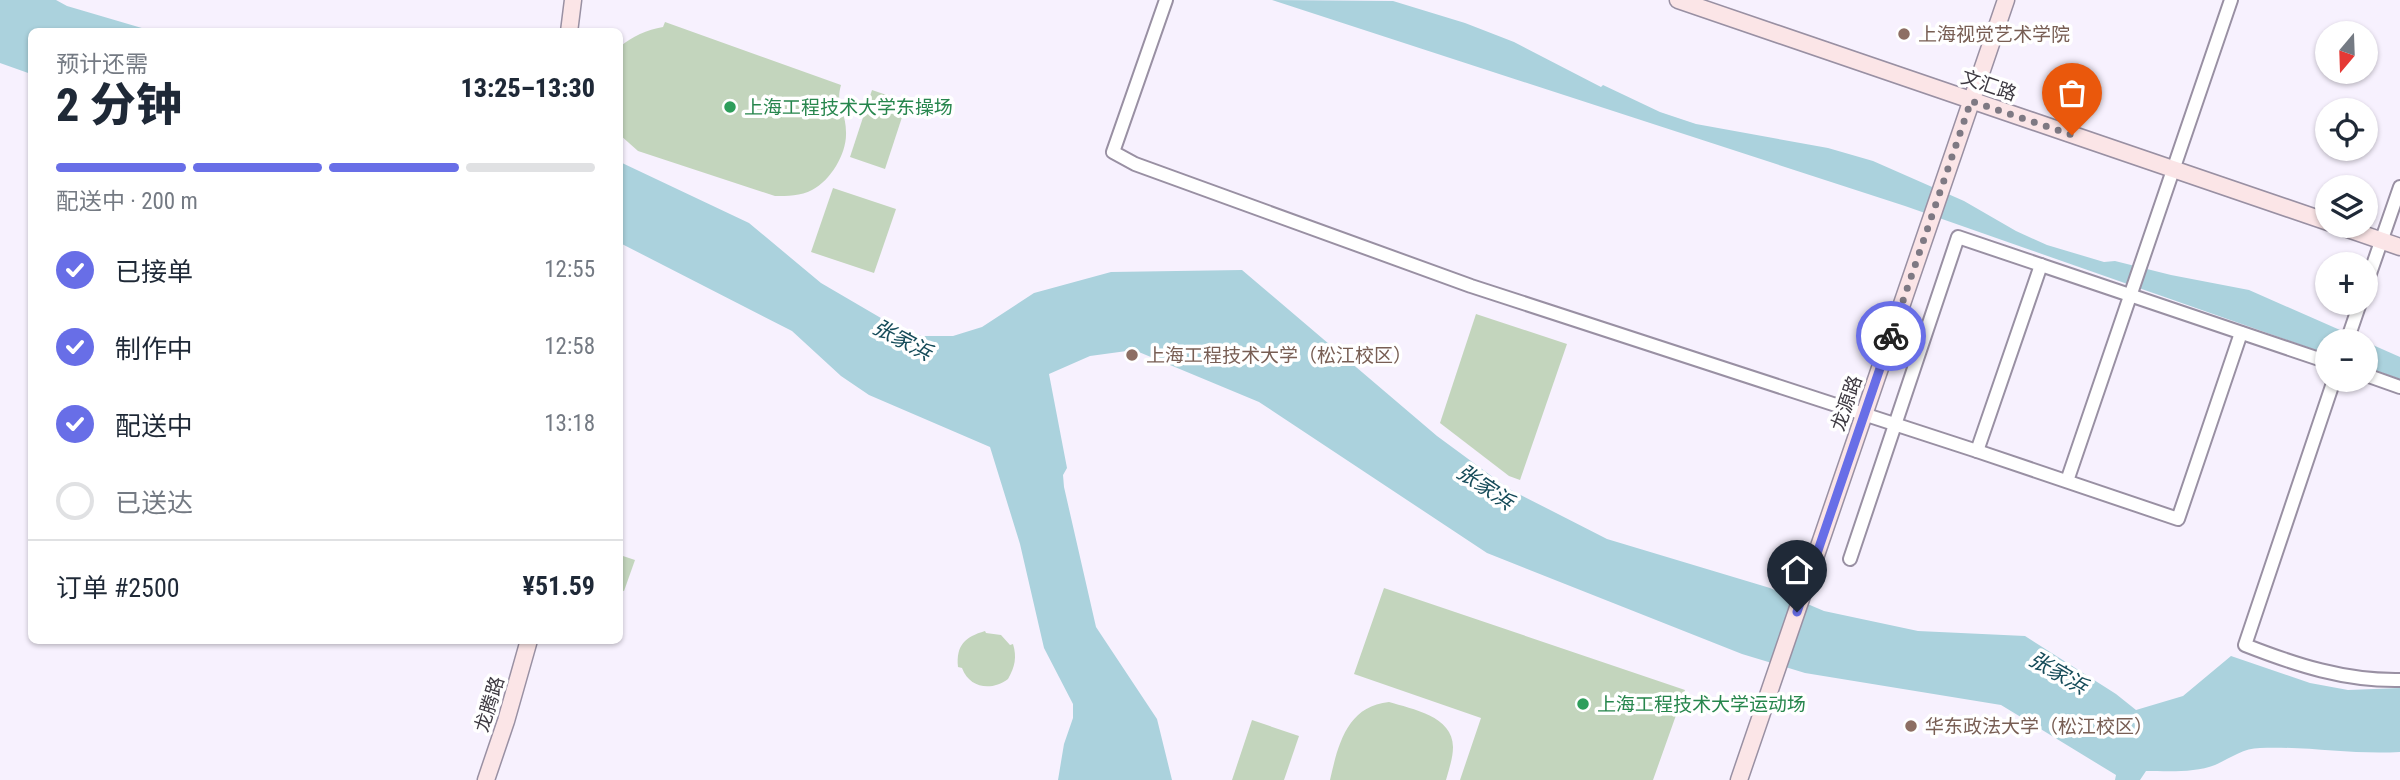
<!DOCTYPE html>
<html lang="zh">
<meta charset="utf-8">
<style>
:root{--surface:#fff;--page:#f2f2f3;--text:#1f2937;--muted:#747a83;--line:#e0e1e3;--accent:#686ee7}
body{margin:0;font-family:"Roboto Condensed","Noto Sans SC",sans-serif;background:var(--page);color:var(--text);height:100vh;display:flex;flex-direction:column;font-size:26px;white-space:nowrap}
*{box-sizing:border-box;margin:0}
p{font-size:23px;color:var(--muted)}
.icon{flex:none;width:38px;height:38px;fill:none;stroke:currentColor;stroke-width:2;stroke-linecap:round;stroke-linejoin:round}
.map{position:relative;flex:1;overflow:hidden}
.details{position:absolute;left:28px;top:28px;width:595px;height:616px;display:flex;flex-direction:column;background:var(--surface);border-radius:10px;box-shadow:0 2px 5px #0004}
.details>*{flex:none}
.needle{width:46px;rotate:199deg}
.controls{position:absolute;left:2315px;top:21px;display:grid;gap:14px}
.controls a{display:grid;place-items:center;width:63px;height:63px;border-radius:50%;background:var(--surface);box-shadow:0 2px 5px #0004;font-size:35px}
.pin{position:absolute;display:grid;place-items:center;width:60px;height:60px;color:#fff;margin:-72px -30px;border-radius:50% 50% 50% 0;rotate:-45deg;box-shadow:0 0 7px #0007}
.pin .icon{rotate:45deg}
.courier{position:absolute;display:grid;place-items:center;width:70px;height:70px;margin:-35px;border:5px solid #686ee7;border-radius:50%;background:#fff;color:#222;box-shadow:0 2px 9px #0007}
.headline em{font-style:normal;font-weight:800}
.headline div{display:flex;flex-direction:column-reverse}
.headline{display:flex;align-items:center;justify-content:space-between;height:119px;padding:0 28px}
h1{font-size:46px;font-weight:800;line-height:52px}
.bar{display:grid;grid-template-columns:repeat(4,1fr);gap:10px 7px;align-content:center;height:84px;padding:0 28px}
.bar i{height:9px;border-radius:5px;background:var(--line)}
.bar .active{background:var(--accent)}
.bar p{grid-column:span 4}
.line{display:flex;align-items:center;gap:18px;padding:0 28px;border-top:2px solid var(--line)}
.line div{flex:1}
ol{padding:0 28px;list-style:none}
li{display:flex;align-items:center;gap:21px;height:77px}
li p{margin-inline-start:auto}
li .icon{padding:7px;border-radius:50%;background:var(--accent);color:#fff;stroke-width:4}
li:last-child{color:var(--muted)}
li i{width:38px;height:38px;border:4px solid var(--line);border-radius:50%}
.map>svg:first-child{display:block}
</style>
<div class="map">
<svg width="2400" height="780" viewBox="0 0 2400 780">
<rect width="100%" height="100%" fill="#f7f1fe"/>
<g fill="#c3d5bd">
<path d="M665,22L841,85C835,106 846,111 846,132C847,153 831,180 812,190C801,196 787,196 775,196L638,151L620,135V47C632,36 647,30 663,27Z"/>
<path d="M872,90L907,102L885,169L850,157Z"/>
<path d="M833,188L896,209L874,273L811,252Z"/>
<path d="M1476,314L1567,344L1520,480L1509,476L1440,423Z"/>
<path d="M620,555L635,560L624,591L620,590Z"/>
<path d="M1384,588L1685,690L1653,780H1460L1481,718L1354,674Z"/>
<path d="M985,631L986,633L1001,635L1010,645L1013,644C1017,657 1015,667 1008,679C992,691 970,689 962,668L958,667C956,645 965,637 985,631Z"/>
<path d="M1389,702C1412,709 1453,716 1453,747C1453,758 1449,769 1446,780H1330C1338,745 1347,706 1389,702Z"/>
<path d="M1252,720L1299,736L1284,780H1232Z"/>
</g>
<g fill="#abd2dd">
<path d="M0,0H56L67,6L152,31L32,32L31,74L0,63Z"/>
<path d="M1272,0L1393,1L1465,23L1514,42L1601,87L1603,85L1660,112L1696,124L1828,148L1873,161L1964,201L2016,231L2047,245L2104,262L2115,261L2171,275L2249,290L2365,341H2328L2327,354L1905,206Z"/>
<path d="M620,162L749,223L821,283L898,328L921,336H953L982,327L1034,293L1111,272L1242,270L1437,436L1509,489L1607,539L1770,588L1824,611L1918,631L2025,636L2116,694L2136,710L2183,696L2231,656L2310,683L2348,690L2400,688V752C2353,755 2307,746 2260,748C2243,748 2231,758 2215,765C2195,773 2168,771 2146,771L2140,780H2115L2116,775L2001,705L1805,673L1742,654L1487,553L1259,402L1134,350L1090,356L1049,374L1067,468L1063,475L1064,487L1096,627L1157,719L1172,780H1058L1064,744L1073,718V704L1044,648L1020,544L990,447L869,395L841,376L792,331L620,243Z"/>
<path d="M2366,342L2400,357V379L2366,367Z"/>
</g>
<g fill="none" stroke-linecap="round" stroke-linejoin="round">
<g stroke="#9990a3" stroke-width="16">
<g id="minor">
<path d="M1166,0L1113,152L1135,164L1471,286L1977,451L2041,265"/>
<path d="M2366,285L2400,187"/>
<path d="M2347,341L2360,303"/>
<path d="M2366,375L2400,387"/>
<path d="M2334,380L2245,645C2296,665 2345,681 2400,680"/>
<path d="M1977,451L2178,519L2241,333"/>
<path d="M2067,481L2231,0"/>
<path d="M1850,559L1958,237L2328,362"/>
</g>
</g>
<g stroke="#9990a3" stroke-width="19">
<g id="secondary">
<path d="M1678,0L2328,222"/>
<path d="M569,32L573,0"/>
<path d="M2339,226L2400,247"/>
<path d="M486,780L506,721L529,640"/>
<path d="M1739,780L2006,0"/>
</g>
</g>
<use href="#minor" stroke="#fff" stroke-width="12"/>
<use href="#secondary" stroke="#fbe5e7" stroke-width="16"/>
</g>
<g fill="none" stroke-linecap="round" stroke-linejoin="round">
<path stroke="#7e7983" stroke-width="7" stroke-dasharray="0 12.6" d="M1891,336L1971,101L2072,135"/>
<path stroke="#686ee7" stroke-width="9" d="M1797,612L1891,336"/>
</g>
<g fill="#8d6e63" stroke="#fff" stroke-width="2.5">
<circle cx="1904" cy="34" r="7"/>
<circle cx="1132" cy="355" r="7"/>
<circle cx="1911" cy="726" r="7"/>
</g>
<g fill="#2e9e5b" stroke="#fff" stroke-width="2.5">
<circle cx="730" cy="107" r="7"/>
<circle cx="1583" cy="704" r="7"/>
</g>
<g text-anchor="middle" stroke-width="7" stroke-linejoin="round" paint-order="stroke">
<g font-size="19" fill="#785e54" stroke="#fff" text-anchor="start">
<text x="1918" y="41">上海视觉艺术学院</text>
<text x="1146" y="362">上海工程技术大学（松江校区）</text>
<text x="1925" y="733">华东政法大学（松江校区）</text>
</g>
<g font-size="19" fill="#3d3941" stroke="#fff">
<text transform="translate(1989 85) rotate(19)" y="7">文汇路</text>
<text transform="translate(1846 403) rotate(-71)" y="7">龙源路</text>
<text transform="translate(489 704) rotate(-73)" y="7">龙腾路</text>
</g>
<g font-size="19" fill="#27864d" stroke="#fff" text-anchor="start">
<text x="744" y="114">上海工程技术大学东操场</text>
<text x="1597" y="711">上海工程技术大学运动场</text>
</g>
<g font-size="21" font-style="italic" fill="#154b59" stroke="#fff">
<text transform="translate(902 340) rotate(28)" y="7">张家浜</text>
<text transform="translate(1485 487) rotate(34)" y="7">张家浜</text>
<text transform="translate(2058 673) rotate(30)" y="7">张家浜</text>
</g>
</g>
</svg>
<div class="controls">
<a><svg class="needle" viewBox="-14 -14 28 28"><path d="M0-13l5 13h-10z" fill="#e53935"/><path d="M0 13l5-13h-10z" fill="#747a83"/></svg></a>
<a><svg class="icon" aria-label="locate" viewBox="0 0 24 24"><circle cx="12" cy="12" r="6"/><path d="M12 2v4M12 18v4M2 12h4M18 12h4"/></svg></a>
<a><svg class="icon" aria-label="layers" viewBox="0 0 24 24"><path d="M12 4l9 5-9 5-9-5zM3 14l9 5 9-5"/></svg></a>
<a>+</a>
<a>−</a>
</div>
<div class="pin" style="left:2072px;top:135px;background:#ea580c"><svg class="icon" aria-label="bag" viewBox="0 0 24 24"><path d="M5 8h14l-1 12H6zM9 8a3 3 0 0 1 6 0"/></svg></div>
<div class="pin" style="left:1797px;top:612px;background:#1f2937"><svg class="icon" aria-label="home" viewBox="0 0 24 24"><path d="M3 11l9-7 9 7M6 9v11h12V9"/></svg></div>
<div class="courier" style="left:1891px;top:336px"><svg class="icon" aria-label="bike" viewBox="0 0 24 24"><circle cx="6" cy="16" r="4"/><circle cx="18" cy="16" r="4"/><path d="M6 16l4-8h5l3 8M10 8l3 8H6M13 5h3"/></svg></div>
<section class="details">
<div class="headline"><div><h1>2 分钟</h1><p>预计还需</p></div><em>13:25–13:30</em></div>
<div class="bar"><i class="active"></i><i class="active"></i><i class="active"></i><i></i><p>配送中 · 200 m</p></div>
<ol>
<li><svg class="icon" aria-label="check" viewBox="0 0 24 24"><path d="M5 12l5 5 9-10"/></svg>已接单<p>12:55</p></li>
<li><svg class="icon" aria-label="check" viewBox="0 0 24 24"><path d="M5 12l5 5 9-10"/></svg>制作中<p>12:58</p></li>
<li><svg class="icon" aria-label="check" viewBox="0 0 24 24"><path d="M5 12l5 5 9-10"/></svg>配送中<p>13:18</p></li>
<li><i></i>已送达</li>
</ol>
<div class="line" style="height:91px"><div>订单 #2500</div><b>¥51.59</b></div>
</section>
</div>
